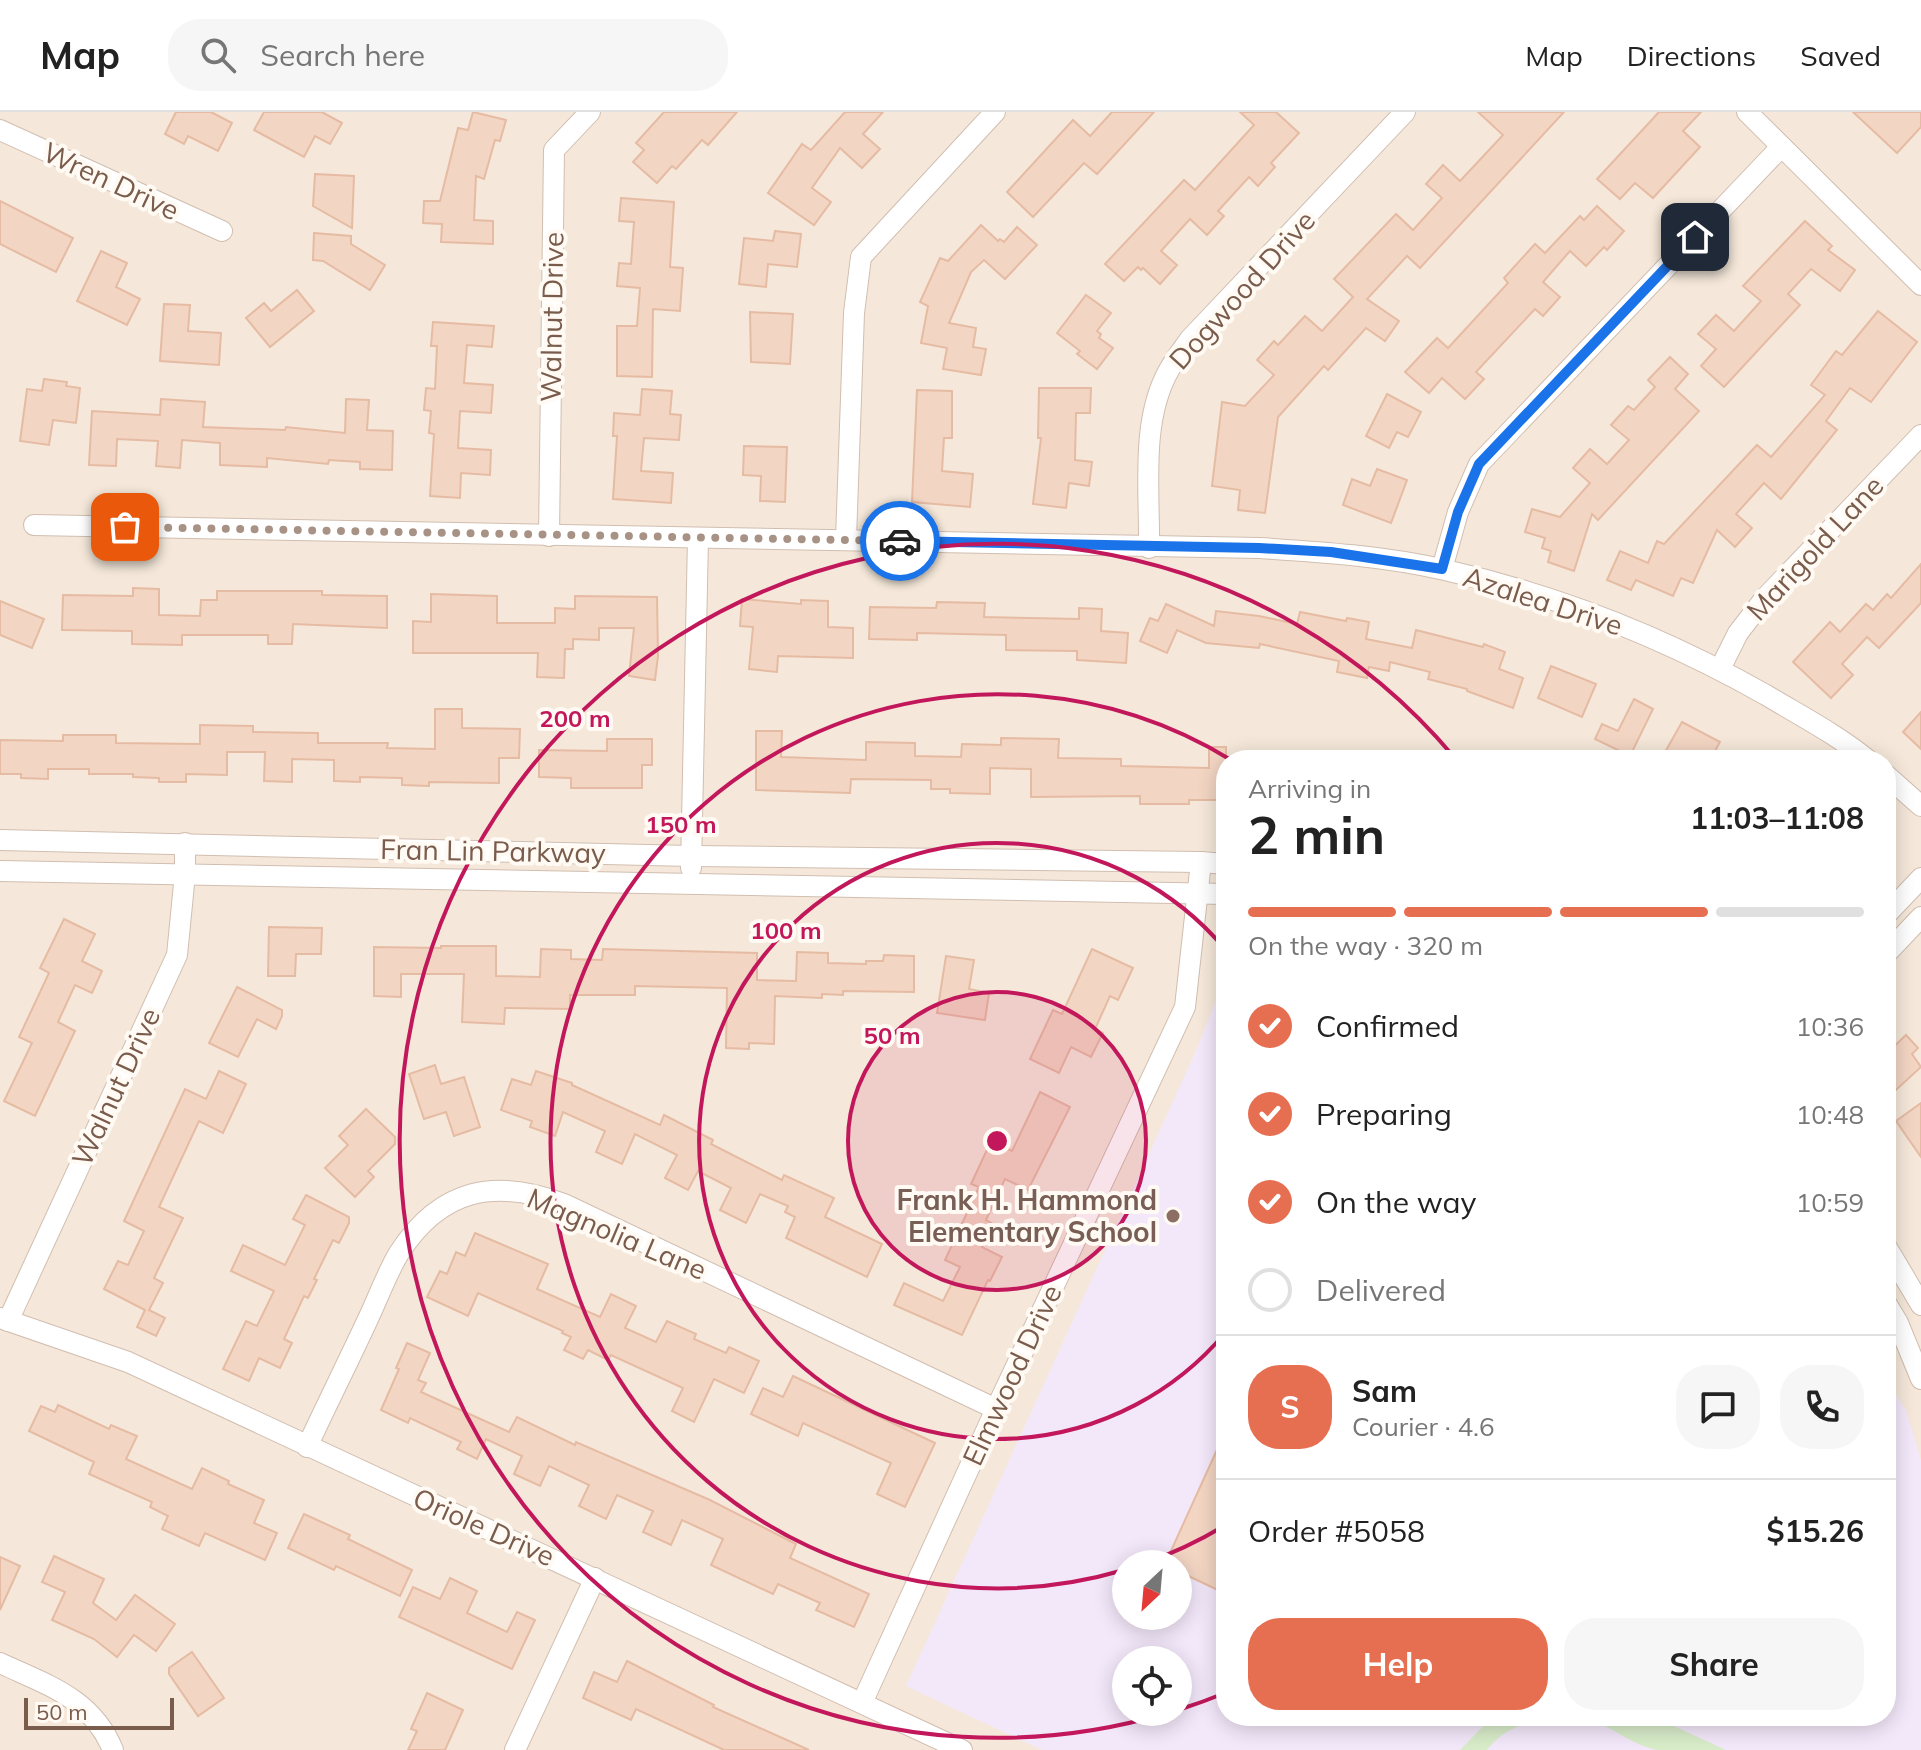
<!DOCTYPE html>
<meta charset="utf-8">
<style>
:root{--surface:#fff;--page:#f6f6f6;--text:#222;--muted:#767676;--line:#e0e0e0;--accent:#e76f51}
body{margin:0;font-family:Mulish,sans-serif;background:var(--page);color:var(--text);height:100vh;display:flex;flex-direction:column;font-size:30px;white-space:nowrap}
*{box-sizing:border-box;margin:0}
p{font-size:26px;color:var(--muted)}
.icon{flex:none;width:44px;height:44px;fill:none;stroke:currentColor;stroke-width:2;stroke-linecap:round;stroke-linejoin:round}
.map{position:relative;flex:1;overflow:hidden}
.drawer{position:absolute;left:1216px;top:638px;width:680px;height:976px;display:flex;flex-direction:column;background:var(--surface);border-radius:32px;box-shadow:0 4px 20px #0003}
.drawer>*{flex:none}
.needle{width:52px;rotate:206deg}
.fabs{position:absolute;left:1112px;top:1438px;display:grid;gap:16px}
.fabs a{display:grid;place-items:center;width:80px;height:80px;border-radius:50%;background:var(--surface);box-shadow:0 4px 20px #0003;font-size:40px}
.scale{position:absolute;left:24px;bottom:20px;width:150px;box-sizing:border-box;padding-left:8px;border:4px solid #7a5c4d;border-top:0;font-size:22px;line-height:28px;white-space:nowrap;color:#7a5c4d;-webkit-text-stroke:6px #fffaf3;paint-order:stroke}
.pin{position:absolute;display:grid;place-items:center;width:68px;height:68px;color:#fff;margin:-34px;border-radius:16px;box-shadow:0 4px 12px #0006}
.courier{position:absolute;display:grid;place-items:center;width:80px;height:80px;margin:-40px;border:6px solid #1a73e8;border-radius:50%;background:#fff;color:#222;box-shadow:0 2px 10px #0007}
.overview em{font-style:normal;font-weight:700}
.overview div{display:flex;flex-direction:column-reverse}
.overview{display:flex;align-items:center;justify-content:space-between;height:136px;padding:0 32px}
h1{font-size:52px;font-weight:700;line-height:60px}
.bar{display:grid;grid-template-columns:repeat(4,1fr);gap:12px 8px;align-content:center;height:96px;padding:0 32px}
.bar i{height:10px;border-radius:6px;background:var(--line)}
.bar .on{background:var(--accent)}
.bar p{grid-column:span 4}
.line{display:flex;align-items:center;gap:20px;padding:0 32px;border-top:2px solid var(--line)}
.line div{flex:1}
.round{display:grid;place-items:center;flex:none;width:84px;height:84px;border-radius:32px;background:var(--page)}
ol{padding:0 32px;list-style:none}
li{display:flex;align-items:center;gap:24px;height:88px}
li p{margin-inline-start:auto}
li .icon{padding:8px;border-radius:50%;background:var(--accent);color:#fff;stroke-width:4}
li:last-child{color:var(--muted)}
li i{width:44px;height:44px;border:4px solid var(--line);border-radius:50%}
.primary-button{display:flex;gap:16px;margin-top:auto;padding:16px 32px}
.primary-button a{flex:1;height:92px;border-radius:32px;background:var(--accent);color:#fff;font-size:32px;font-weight:700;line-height:92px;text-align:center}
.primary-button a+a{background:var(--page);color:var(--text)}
header{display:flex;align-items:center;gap:48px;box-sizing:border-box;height:112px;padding:0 40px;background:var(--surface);border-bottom:2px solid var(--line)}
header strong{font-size:38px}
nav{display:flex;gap:44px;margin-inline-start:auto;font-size:28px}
.search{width:560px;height:72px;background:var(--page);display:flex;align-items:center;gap:20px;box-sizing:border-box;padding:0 28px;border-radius:32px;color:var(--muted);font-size:30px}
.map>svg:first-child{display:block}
</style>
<header>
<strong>Map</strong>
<div class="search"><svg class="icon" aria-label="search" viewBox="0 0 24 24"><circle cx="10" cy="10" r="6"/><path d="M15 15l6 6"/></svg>Search here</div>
<nav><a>Map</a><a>Directions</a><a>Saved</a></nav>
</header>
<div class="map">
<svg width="1921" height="1638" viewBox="0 0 1921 1638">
<rect width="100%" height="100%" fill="#fdf6ec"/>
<path fill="#f5e8da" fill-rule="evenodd" d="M0,0H1921V1638H0ZM1226,648H1886V1604H1226ZM1126,1452H1178V1504H1126ZM1126,1548H1178V1600H1126Z"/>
<path fill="#f3e8fa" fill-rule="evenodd" d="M1226,820V1604H1886V1269L1906,1298L1921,1349V1638H1042L906,1574L1196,939L1216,888ZM1126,1452H1178V1504H1126ZM1126,1548H1178V1600H1126Z"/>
<path fill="#d8ecc9" d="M1493,1604H1652L1726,1638C1704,1638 1679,1638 1657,1638C1638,1635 1618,1620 1601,1612C1566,1598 1510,1606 1487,1638H1460Z"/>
<g fill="#f3d5c3" stroke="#e6bba3" stroke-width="2">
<path d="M176,0H211L232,11L218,39L188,24L184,32L165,22Z"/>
<path d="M264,0H322L342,11L330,32L315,24L304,45L254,18Z"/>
<path d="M473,0L506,8L500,29L495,28L484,67L476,64L474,108L493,109V132L441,130L442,112L423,111L424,89H440L458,16L468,18Z"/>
<path d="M664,0H737L708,33L702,28L676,57L672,54L657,71L633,50L644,38L636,31Z"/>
<path d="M845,0H883L863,22L880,37L862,56L840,36L812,76L831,90L814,113L768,81L802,32L811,38Z"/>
<path d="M1112,0H1154L1097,62L1084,51L1033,105L1007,80L1073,8L1090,24Z"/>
<path d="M1240,0H1276L1299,21L1271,51L1275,55L1258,74L1249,65L1218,99L1224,104L1207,123L1190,107L1161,139L1177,153L1160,172L1143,156L1141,158L1138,155L1124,169L1105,152L1184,68L1195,78L1254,13Z"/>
<path d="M1478,0H1564L1420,156L1407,144L1367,187L1399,209L1385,229L1366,216L1328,258L1324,254L1278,305L1265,401L1238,398L1240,378L1212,374L1222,290L1245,294L1274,263L1257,248L1274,229L1278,233L1305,204L1322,219L1353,185L1334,167L1396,102L1413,118L1442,86L1426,72L1443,53L1460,69L1503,23Z"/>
<path d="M1659,0H1701L1683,19L1700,35L1653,86L1635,71L1620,87L1597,67Z"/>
<path d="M1853,0H1921V15L1897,41Z"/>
<path d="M315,62L354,64L352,116L313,94Z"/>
<path d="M621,86L674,90L670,155L683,156L680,199L653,197L652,265L617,264V214H637L640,176L617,174L619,151L631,152L634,110L619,109Z"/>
<path d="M0,89L73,126L56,160L0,132Z"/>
<path d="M1597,94L1624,119L1607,138L1604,135L1586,154L1570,139L1543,170L1560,185L1543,204L1535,197L1476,260L1484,267L1465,287L1442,266L1429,281L1405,260L1437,226L1448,236L1508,171L1504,166L1535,132L1545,141L1580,104L1584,108Z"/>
<path d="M1805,109L1832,134L1828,138L1855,158L1840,179L1811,157L1788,182L1800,193L1724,275L1701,254L1716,237L1698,222L1716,203L1734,219L1761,189L1743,174Z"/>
<path d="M981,113L998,129L1000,127L1004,130L1017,115L1037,133L1005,167L984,148L971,160L949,211L976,216L973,235L986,237L981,263L943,257L947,236L921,231L928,194L920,190L940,146L948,149Z"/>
<path d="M775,119L801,122L797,155L768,152L766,175L739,172L744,126L773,129Z"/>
<path d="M314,121L351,124V132L385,153L370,178L323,149L313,148Z"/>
<path d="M101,139L127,151L116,175L140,187L127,213L77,189Z"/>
<path d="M297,178L314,199L270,235L246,206L264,191L271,199Z"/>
<path d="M1086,183L1111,201L1097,219L1101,222L1099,226L1113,236L1097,257L1077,242L1080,239L1057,221Z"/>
<path d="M164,192L190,193L188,219L221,221L219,253L160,249Z"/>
<path d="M1878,199L1917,230L1871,290L1850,276L1826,309L1837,318L1781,387L1764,371L1736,402L1752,416L1735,435L1717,418L1693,471L1681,466L1673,484L1636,468L1631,478L1607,468L1620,439L1648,451L1657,429L1664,432L1757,333L1771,345L1825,283L1811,273L1836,239L1842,243Z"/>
<path d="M750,200L793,202L790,252L751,250Z"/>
<path d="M433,210L494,214L492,235L467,233L464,271L493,273L491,301L460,299L458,336L491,338L490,363L461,361L460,386L430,384L434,322L429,321L431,299L424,298L426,276L435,277L437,234H431Z"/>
<path d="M1670,245L1688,262L1675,277L1699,299L1598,408L1592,402L1574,459L1548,450L1551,439L1542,436L1545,426L1525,420L1532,397L1560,405L1590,371L1573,356L1590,337L1607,352L1629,328L1611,313L1628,294L1634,298L1655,275L1648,268Z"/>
<path d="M44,267L67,270L66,274L80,276L76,311L53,308L49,333L20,329L27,277L42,279Z"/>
<path d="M1039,276H1091L1090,301H1076L1075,348L1092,350L1089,374L1069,371L1066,396L1033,392L1041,326H1038Z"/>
<path d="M642,277L672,279L670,302L681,303L679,328L644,326L641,359L673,361L671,391L613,387L617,324H613L614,301L640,303Z"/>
<path d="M917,278L952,279V326H944L942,359L973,362L970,395L912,390Z"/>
<path d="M1387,282L1421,300L1408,325L1397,320L1389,336L1366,324Z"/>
<path d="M161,287L205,290L203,315L285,318L286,315L345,321L346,287L369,288L367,318L393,319L392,358L360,357V350L329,348L328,352L267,346V355L220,353V331L182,328L180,356L156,354L158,329L117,327L116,354L89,353L92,299L160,303Z"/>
<path d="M744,334L787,335L785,390L760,389L761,364L743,363Z"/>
<path d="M1377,357L1407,368L1391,411L1343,393L1352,367L1370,374Z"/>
<path d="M1921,452V491L1879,536L1867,525L1842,552L1853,563L1831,586L1793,550L1830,510L1840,520L1866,492L1873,498L1887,482L1891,486Z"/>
<path d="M133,476L159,477V503L200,504L201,488H217V479H322V483L387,484V516L293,512L292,532H268V523H182V533L132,532V519L62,518L63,483L133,484Z"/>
<path d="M431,482L497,484V511H555V496L575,497V484L657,485L658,544L655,568L629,564L634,516H599V528L573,527V537H565L564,566L537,565L538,541H413V509L431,510Z"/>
<path d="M742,487L801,492V488L828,489V515L853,516V546L778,544L777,560L749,557L753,515L740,514Z"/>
<path d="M0,489L44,507L32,536L0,523Z"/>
<path d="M937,490L985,491L984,505L1079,507V496L1102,497L1101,519L1128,521L1126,551L1077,548V539L1006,538V523L917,521V528L869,527L870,495L936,496Z"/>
<path d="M1166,492L1214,514L1216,499L1259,504L1297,512L1300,500L1346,509L1347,506L1369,510L1366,527L1412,536L1416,518L1483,535L1484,532L1505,540L1499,557L1523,566L1513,596L1467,579V577L1428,567L1430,560L1390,550L1389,559L1369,555L1367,566L1337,560L1339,549L1260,532L1259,536L1206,531L1177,518L1167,541L1140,529L1150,506L1158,509Z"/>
<path d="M1551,554L1596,572L1582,605L1538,586Z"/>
<path d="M1634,587L1653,597L1630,644L1595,627L1602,612L1618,619Z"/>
<path d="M435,597H462V616L520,617L519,646H499V671L429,670V674L402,673V666L360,665V670L334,669V648L292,647V670L264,669L265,640H227V663L186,662V670H159V666L133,665V662H89V657H48V667L21,666V662H0V628L63,629V623H116V631L200,632V613L253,614V620L318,621V631H388L387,636L435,637Z"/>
<path d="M1921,600V637L1903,620Z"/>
<path d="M1682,610L1720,630L1710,648H1680L1665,640Z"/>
<path d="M756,619H782L781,645L866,648V630L915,631V644L961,645L962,632L1001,633V626L1059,627L1058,646L1121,647V654L1209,656V635H1226V688H1189V692H1140V684L1031,685V657L990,656V682L950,681V677H931V668L851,667L850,681L756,678Z"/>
<path d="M607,627H652V653H642V676H571V666L539,665V638L607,639Z"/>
<path d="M64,807L95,822L82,849L102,859L92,881L75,873L58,910L75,919L35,1004L4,989L32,931L19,925L49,861L40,856Z"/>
<path d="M269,815L322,816L321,842H296L295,864H268Z"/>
<path d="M441,834H496V864L540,865L541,837L571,838V847L602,848L603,837L757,841V868L796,869L797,840L828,841V851L866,852V849H883L884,843L914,844V880L843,879V883L822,882V886L775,884L774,932L749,931V937L726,936L727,876L635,874V883H570V897L505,896L504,912L462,910L464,862H401V885L374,884V835L441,836Z"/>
<path d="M1092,837L1133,856L1118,888L1110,884L1095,917L1103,921L1091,945L1071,935L1059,961L1030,947L1053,898L1062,902Z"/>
<path d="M946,844L974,848L969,877L989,881L985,908L937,901Z"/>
<path d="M237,875L282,898V904L276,917L257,907L238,945L209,931Z"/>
<path d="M1906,923L1918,936L1912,942L1921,955L1886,987V942Z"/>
<path d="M435,953L441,972L464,965L480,1015L454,1024L446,1000L424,1007L409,962Z"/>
<path d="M219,959L246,972L223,1021L199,1009L159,1095L183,1106L154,1166L163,1171L149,1198L165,1206L156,1224L137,1215L145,1198L104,1177L118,1149L128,1153L144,1119L124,1109L185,977L206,987Z"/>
<path d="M536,959L572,971V973L660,1013L664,1003L713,1028L711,1032L782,1068L784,1063L834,1086L825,1105L882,1132L867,1165L786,1126L795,1105L785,1100L788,1094L760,1082L746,1111L720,1098L731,1076L698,1059L688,1078L665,1066L677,1043L635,1022L622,1052L596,1040L605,1019L563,1000L555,1024L530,1015L532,1009L501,998L512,967L531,973Z"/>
<path d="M1040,980L1070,995L1028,1078L1005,1067L986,1108L993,1112L982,1135L1002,1145L990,1169L988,1168L962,1223L894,1193L904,1171L943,1189L960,1155L945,1148L979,1075L971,1072L991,1029L1012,1039Z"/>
<path d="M1921,991V1045L1896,1009Z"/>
<path d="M366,997L395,1025V1032L368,1059L374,1065L355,1085L325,1056L348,1033L339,1024Z"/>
<path d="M306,1083L349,1105V1111L339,1131L333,1128L314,1167L317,1168L308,1186L304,1184L284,1227L292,1231L280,1256L259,1246L249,1269L223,1257L246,1209L257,1214L274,1179L231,1159L243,1133L285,1153L305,1113L293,1107Z"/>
<path d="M475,1121L548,1152L537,1177L600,1205L611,1182L636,1194L625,1216L656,1230L667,1209L696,1222L694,1227L726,1241L729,1235L759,1249L744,1281L714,1267L694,1310L672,1299L683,1276L611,1243L608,1248L588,1238L583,1247L564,1238L571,1225L562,1221L563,1219L478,1181L468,1204L427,1185L440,1159L447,1162L456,1140L465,1144Z"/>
<path d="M407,1231L430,1241L418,1268L426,1271L421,1280L509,1320L517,1305L575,1333L576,1330L710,1388L796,1432L790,1446L869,1482L854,1515L816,1498L820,1491L778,1472L773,1482L711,1453L723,1427L682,1408L671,1433L643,1420L653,1399L617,1383L606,1407L579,1394L589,1373L549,1354L540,1374L514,1362L522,1344L486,1327L477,1347L457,1337L461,1330L410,1306L408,1311L381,1298L399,1257L396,1256Z"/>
<path d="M793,1264L935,1331L905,1395L877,1382L891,1351L803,1311L798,1324L751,1302L763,1276L783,1285Z"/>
<path d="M58,1293L109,1317L111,1313L137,1324L126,1347L192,1377L202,1356L229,1369L228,1372L264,1388L254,1411L277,1421L265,1448L205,1421L199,1434L162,1417L168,1404L150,1395L152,1390L89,1362L94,1350L29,1319L41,1294L55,1300Z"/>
<path d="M1226,1318V1482L1178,1459V1452H1165Z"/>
<path d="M304,1402L350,1423L348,1427L412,1458L400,1484L336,1454L334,1458L288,1436Z"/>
<path d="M54,1444L104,1467L93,1491L116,1508L135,1483L175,1512L156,1539L134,1523L117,1545L94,1527L52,1508L65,1480L42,1470Z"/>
<path d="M0,1445L20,1454L0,1498Z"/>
<path d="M450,1466L477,1479L467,1501L507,1520L517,1500L535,1508L512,1557L399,1505L413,1475L440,1487Z"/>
<path d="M192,1540L224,1586L198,1604L169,1562V1556Z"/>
<path d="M627,1549L714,1593L713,1595L809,1638H724L636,1597L631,1608L583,1586L594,1560L617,1570Z"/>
<path d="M427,1581L463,1598L445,1638H408L417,1619L411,1617Z"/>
</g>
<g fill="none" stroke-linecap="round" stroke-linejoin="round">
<g stroke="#d1beb0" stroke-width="22">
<g id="minor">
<path d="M1747,0L1921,173"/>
<path d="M0,18L222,119"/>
<path d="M34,413L1259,436C1321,440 1384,444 1445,458C1557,483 1667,527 1766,583C1801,604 1836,622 1868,648"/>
<path d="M549,424L554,38L590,0"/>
<path d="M846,427L854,201L861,145L995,0"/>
<path d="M1149,436C1150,379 1140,309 1169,258C1175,247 1183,237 1190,227L1405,0"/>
<path d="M1442,457L1458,400L1479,352L1781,35"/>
<path d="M1720,557L1738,521L1765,486L1921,323"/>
<path d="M1886,663L1921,694"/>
<path d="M0,728L691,744L1201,750L1226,752"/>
<path d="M691,756L698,426"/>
<path d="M0,759L1226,782"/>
<path d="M1886,803L1921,766"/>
<path d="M1886,842L1921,805"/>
<path d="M1886,1134L1921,1193"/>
<path d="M1886,1191L1898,1211L1921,1267"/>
<path d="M0,1206L128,1250L962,1638"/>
<path d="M8,1209L177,843L185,762V731"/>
<path d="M307,1335C327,1292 348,1250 368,1207C378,1186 387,1161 399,1141C441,1076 495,1066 564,1092L996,1297"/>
<path d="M0,1551C47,1573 92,1586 113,1638"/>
<path d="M862,1591L996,1297L1185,895L1201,750"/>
<path d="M515,1638L595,1466"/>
</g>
</g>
<use href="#minor" stroke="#fff" stroke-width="20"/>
</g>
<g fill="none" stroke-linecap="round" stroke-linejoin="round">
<path stroke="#a89285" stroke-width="8" stroke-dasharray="0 14.4" d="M125,415L900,429"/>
<path stroke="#1a73e8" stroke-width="10" d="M900,429L1259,436L1331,440L1442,457L1458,400L1479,352L1695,125"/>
</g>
<circle cx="997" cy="1029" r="149" fill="#c2185b" fill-opacity=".12"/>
<g fill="none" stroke="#c2185b" stroke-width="4">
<circle cx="997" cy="1029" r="149"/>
<path d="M1225 1221A298 298 0 1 1 1225 837"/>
<path d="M1224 1414A447 447 0 0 1 1143 1452M1124 1458A447 447 0 1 1 1231 648"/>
<path d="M1225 1581A597 597 0 0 1 1181 1597M1167 1601A597 597 0 1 1 1454 645"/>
</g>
<circle fill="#8d6e63" stroke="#fffaf3" stroke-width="3" cx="1173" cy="1104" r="8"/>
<g text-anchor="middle" stroke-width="8" stroke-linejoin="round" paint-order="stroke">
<g font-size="28" fill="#7a5c4d" stroke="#fffaf3">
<text transform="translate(111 69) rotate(25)" y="10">Wren Drive</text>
<text transform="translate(1242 178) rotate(-48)" y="10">Dogwood Drive</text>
<text transform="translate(552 205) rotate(-89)" y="10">Walnut Drive</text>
<text transform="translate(1815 436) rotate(-47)" y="10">Marigold Lane</text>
<text transform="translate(1543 489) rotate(18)" y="10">Azalea Drive</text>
<text transform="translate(493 739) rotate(1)" y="10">Fran Lin Parkway</text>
<text transform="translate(116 975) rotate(-65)" y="10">Walnut Drive</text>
<text transform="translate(617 1122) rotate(23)" y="10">Magnolia Lane</text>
<text transform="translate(1012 1263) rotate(-65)" y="10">Elmwood Drive</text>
<text transform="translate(484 1415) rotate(24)" y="10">Oriole Drive</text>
</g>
<g font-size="28" font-weight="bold" fill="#785e54" stroke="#fffaf3" text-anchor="end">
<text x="1157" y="1098">Frank H. Hammond<tspan x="1157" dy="32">Elementary School</tspan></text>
</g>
</g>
<circle cx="997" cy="1029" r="12" fill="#c2185b" stroke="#fffaf3" stroke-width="4"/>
<g font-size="24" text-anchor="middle" font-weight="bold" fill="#c2185b" stroke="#fffaf3" stroke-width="8" stroke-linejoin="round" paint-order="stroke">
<text x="575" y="615">200 m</text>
<text x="681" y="721">150 m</text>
<text x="786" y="827">100 m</text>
<text x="892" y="932">50 m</text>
</g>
</svg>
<div class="fabs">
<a><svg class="needle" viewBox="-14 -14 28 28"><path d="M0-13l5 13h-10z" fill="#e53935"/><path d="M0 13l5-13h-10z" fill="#767676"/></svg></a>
<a><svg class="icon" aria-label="locate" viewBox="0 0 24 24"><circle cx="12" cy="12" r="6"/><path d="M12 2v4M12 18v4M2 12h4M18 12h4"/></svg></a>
</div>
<div class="scale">50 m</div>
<div class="pin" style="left:125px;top:415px;background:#ea580c"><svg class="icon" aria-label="bag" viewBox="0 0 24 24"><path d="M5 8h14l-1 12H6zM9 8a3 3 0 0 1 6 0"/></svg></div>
<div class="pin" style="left:1695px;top:125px;background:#1f2937"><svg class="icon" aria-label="home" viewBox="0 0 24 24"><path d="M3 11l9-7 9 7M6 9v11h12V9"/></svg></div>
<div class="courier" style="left:900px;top:429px"><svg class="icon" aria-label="car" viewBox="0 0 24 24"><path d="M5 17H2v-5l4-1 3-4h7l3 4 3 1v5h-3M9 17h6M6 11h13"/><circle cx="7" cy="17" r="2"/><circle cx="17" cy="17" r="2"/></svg></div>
<section class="drawer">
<div class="overview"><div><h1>2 min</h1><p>Arriving in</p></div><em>11:03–11:08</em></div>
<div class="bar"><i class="on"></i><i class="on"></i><i class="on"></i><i></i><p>On the way · 320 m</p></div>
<ol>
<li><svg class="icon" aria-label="check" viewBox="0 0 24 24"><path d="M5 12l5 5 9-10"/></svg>Confirmed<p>10:36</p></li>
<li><svg class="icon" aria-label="check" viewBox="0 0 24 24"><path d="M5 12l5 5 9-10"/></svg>Preparing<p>10:48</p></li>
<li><svg class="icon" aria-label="check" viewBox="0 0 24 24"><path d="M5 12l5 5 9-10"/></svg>On the way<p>10:59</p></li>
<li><i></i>Delivered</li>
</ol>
<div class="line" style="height:144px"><b class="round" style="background:var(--accent);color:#fff">S</b><div><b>Sam</b><p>Courier · 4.6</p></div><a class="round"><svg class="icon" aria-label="chat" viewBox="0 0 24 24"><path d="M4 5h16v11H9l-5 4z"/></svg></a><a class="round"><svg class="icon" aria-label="phone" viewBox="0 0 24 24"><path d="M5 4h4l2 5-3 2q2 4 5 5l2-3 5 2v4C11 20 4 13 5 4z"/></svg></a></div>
<div class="line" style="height:104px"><div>Order #5058</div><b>$15.26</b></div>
<div class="primary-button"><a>Help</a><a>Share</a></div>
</section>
</div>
